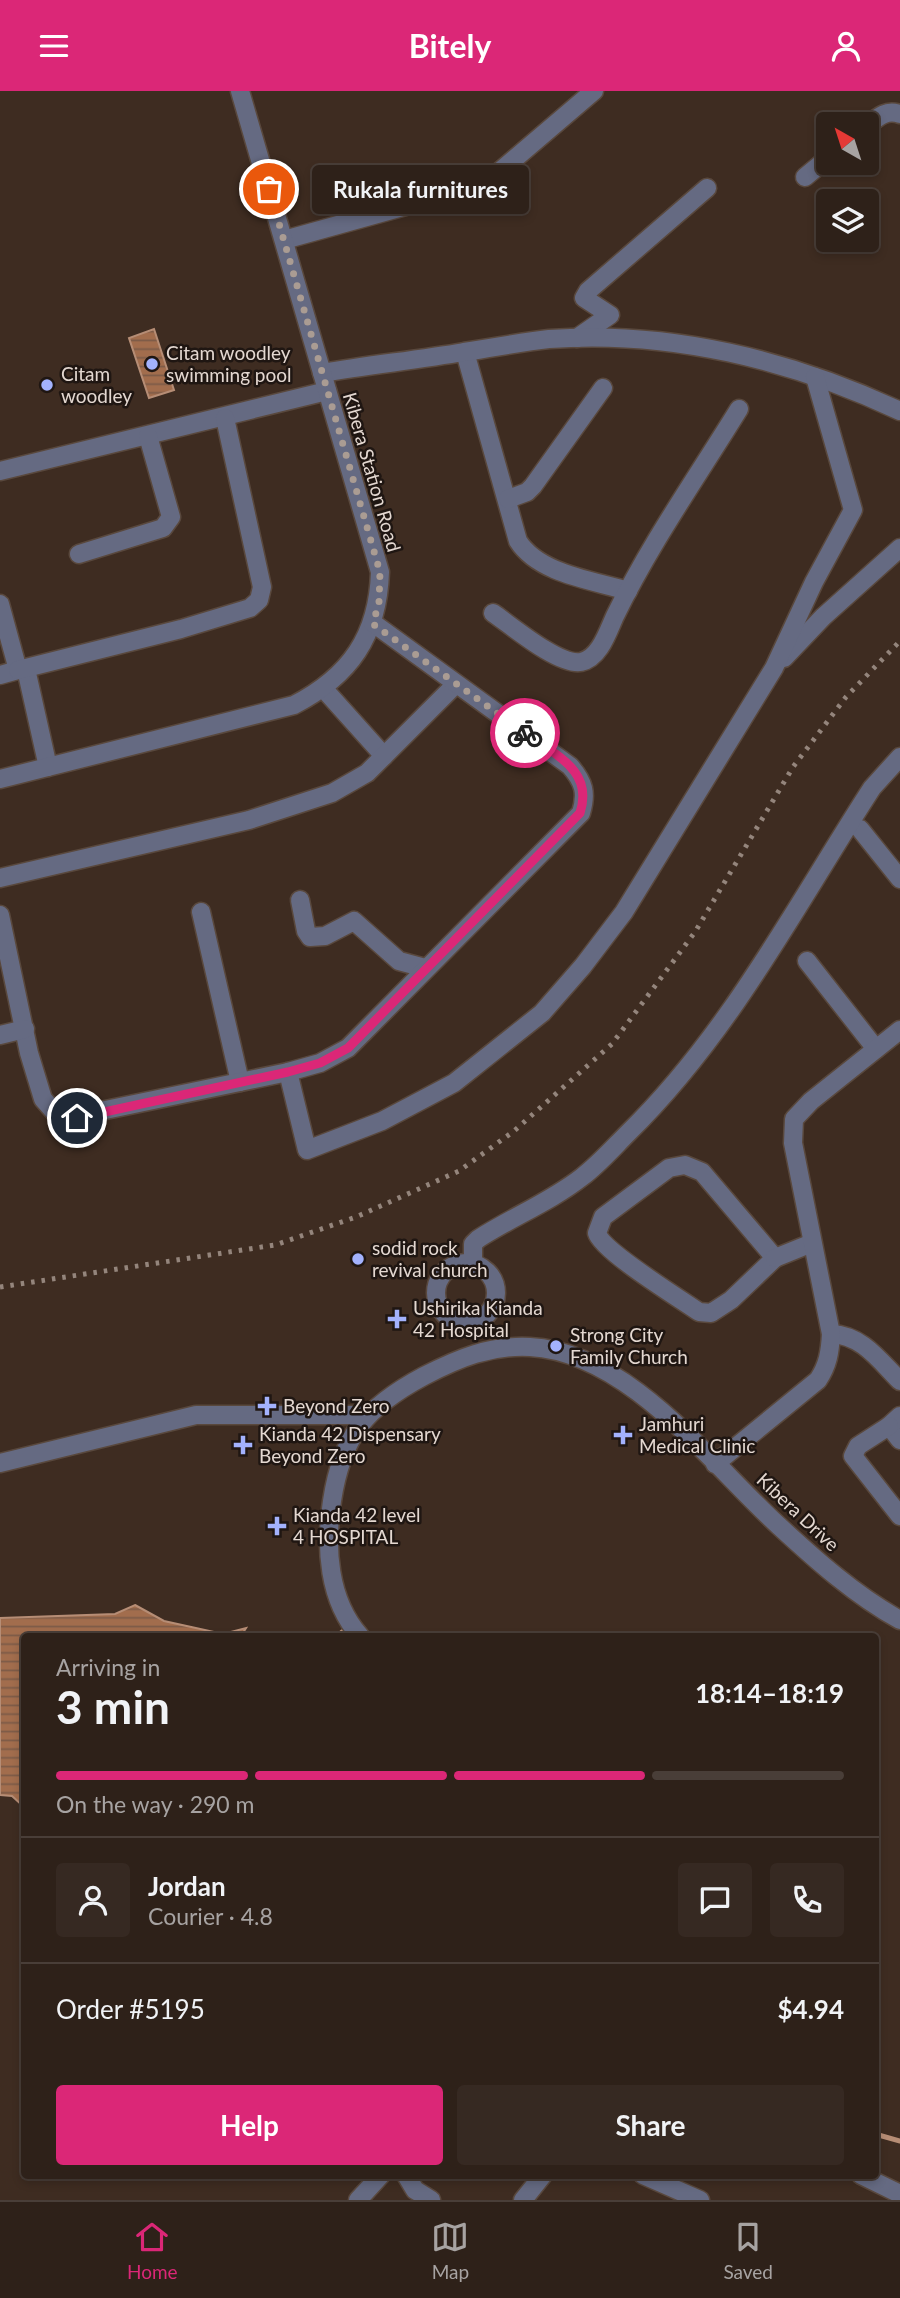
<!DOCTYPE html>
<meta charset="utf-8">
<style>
:root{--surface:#2e2119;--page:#362922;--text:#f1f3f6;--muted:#a7a3a2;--line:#493e38;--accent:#db2777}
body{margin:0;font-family:Lato,sans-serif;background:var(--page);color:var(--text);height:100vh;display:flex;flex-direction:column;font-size:26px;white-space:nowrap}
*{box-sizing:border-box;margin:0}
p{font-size:23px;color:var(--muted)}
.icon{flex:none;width:38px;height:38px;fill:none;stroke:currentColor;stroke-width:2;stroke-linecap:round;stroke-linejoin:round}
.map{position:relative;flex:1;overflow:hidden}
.details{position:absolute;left:21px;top:1542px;width:858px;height:546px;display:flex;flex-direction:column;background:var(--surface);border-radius:7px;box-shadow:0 4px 10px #0003,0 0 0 2px var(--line)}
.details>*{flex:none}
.needle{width:46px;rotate:321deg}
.tools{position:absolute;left:816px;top:21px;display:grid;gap:14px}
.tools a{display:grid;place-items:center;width:63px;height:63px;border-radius:7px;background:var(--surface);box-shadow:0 4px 10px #0003,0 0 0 2px var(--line);font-size:35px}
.pin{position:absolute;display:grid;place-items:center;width:60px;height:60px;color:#fff;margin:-30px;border:4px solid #fff;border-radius:50%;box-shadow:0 2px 7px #0007}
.courier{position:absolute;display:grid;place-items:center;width:70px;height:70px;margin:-35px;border:5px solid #db2777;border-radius:50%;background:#fff;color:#222;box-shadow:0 2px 9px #0007}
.bubble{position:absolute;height:49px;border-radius:7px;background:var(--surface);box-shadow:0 4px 10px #0003,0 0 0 2px var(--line);font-size:23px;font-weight:700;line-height:49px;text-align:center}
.headline em{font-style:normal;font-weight:700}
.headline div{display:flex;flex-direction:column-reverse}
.headline{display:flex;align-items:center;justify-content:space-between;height:119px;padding:0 35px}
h1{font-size:46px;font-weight:700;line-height:52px}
.bar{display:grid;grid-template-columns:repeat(4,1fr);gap:10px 7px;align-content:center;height:84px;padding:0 35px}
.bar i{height:9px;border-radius:5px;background:var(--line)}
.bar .active{background:var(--accent)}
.bar p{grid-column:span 4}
.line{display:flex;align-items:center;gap:18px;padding:0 35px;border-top:2px solid var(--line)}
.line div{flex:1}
.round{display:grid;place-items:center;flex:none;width:74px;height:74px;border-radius:7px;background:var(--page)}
.primary-button{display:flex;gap:14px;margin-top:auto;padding:14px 35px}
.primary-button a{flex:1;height:80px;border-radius:7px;background:var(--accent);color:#fff;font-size:28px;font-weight:700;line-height:80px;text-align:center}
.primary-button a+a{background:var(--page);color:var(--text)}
header{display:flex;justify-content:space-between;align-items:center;height:91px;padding:0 35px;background:var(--accent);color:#fff;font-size:32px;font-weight:700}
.menu{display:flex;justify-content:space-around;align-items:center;height:98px;border-top:2px solid var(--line);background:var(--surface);font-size:19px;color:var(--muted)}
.menu a{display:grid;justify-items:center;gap:4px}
.menu .active{color:var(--accent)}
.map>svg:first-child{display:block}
</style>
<header><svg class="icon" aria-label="menu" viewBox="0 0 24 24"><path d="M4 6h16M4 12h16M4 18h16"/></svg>Bitely<svg class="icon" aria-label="person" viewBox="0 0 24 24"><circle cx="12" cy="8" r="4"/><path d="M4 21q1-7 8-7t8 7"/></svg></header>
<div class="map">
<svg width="900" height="2109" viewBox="0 0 900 2109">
<defs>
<pattern id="water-rules" width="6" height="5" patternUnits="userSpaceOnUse" patternTransform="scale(1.75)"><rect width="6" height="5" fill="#a26d4d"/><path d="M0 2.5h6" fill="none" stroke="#7c5b47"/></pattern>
</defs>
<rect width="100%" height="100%" fill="#3e2c21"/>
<g fill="url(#water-rules)" stroke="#b68d75" stroke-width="2">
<path d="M154,238L174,299L149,307L129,247Z"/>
<path d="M135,1514L164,1530L223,1543L246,1537L241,1545H24V1716L12,1705L0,1704V1527L115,1523Z"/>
</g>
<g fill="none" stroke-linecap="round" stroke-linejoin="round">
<g stroke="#b68d75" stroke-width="5">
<path d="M342,1541L345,1545"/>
<path d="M875,2043L900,2050"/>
</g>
<g stroke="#59483d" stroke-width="21">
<g id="minor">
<path d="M866,36C877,27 885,18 900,23"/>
<path d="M805,86L828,67"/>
<path d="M284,149L485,93L594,0"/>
<path d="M577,247L610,224L584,207L588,200L707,97"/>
<path d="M465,261L518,450C539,483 592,489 628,500"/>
<path d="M322,282C369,274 417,269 464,261C493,257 520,251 549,248C670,239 791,269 900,320"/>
<path d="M0,380L327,300"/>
<path d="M508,408L527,401L533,395L603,297"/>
<path d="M79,463L163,437L171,426L148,345"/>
<path d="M0,513L18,579L0,584"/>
<path d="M493,522C512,535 559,575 581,571C600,567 608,540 615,525C650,453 697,386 739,318"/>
<path d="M784,567L823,526L900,457"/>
<path d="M26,578L48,676"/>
<path d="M18,579L181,538L250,517L259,509L262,496L225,327"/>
<path d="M323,597L384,665"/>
<path d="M0,688L294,614C350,585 378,545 380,481L240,0"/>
<path d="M860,738L900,788"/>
<path d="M0,787L249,729L332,702L367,682L456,593"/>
<path d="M300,809L306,840L310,846L325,845L354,830L399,870L425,877"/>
<path d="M201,821L240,991"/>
<path d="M0,824L29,962L43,1008L57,1024L67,1027L288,981L320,972L348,957L581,722C587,702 584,691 570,675L373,532"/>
<path d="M807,870L876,958"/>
<path d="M0,944L25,938"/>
<path d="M288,981L307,1059L382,1030L454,992L542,922L583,875L624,821L774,577L814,491L853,419L815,286"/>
<path d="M685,1074L702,1081L775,1167L731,1209L711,1222L699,1221C679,1207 602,1160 597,1142L603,1126L669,1077Z"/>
<path d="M775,1167L812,1152"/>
<circle cx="466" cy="1202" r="30"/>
<path d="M473,1172V1153L478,1148C512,1126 550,1111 582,1086C599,1073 613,1057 628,1042C730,942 795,816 872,697L900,666"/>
<path d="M831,1243C862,1244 879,1269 900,1290"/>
<path d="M900,1325L889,1335L900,1349"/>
<path d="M889,1335L858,1355L853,1365L900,1425"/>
<path d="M0,1372L196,1324H367"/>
<path d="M715,1373L818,1289C828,1274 830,1261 831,1243L793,1052L794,1028L811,1010L900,939"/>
<path d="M360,1545C328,1509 325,1456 332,1410C342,1344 366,1316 424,1285C459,1267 490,1254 530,1256C629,1261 711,1373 779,1435C817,1470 855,1504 900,1529"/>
<path d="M406,2084L415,2099L431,2109"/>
<path d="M643,2084L700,2109"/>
<path d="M861,2084L900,2103"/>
<path d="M358,2109L381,2084"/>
<path d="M523,2109L543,2084"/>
</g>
</g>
<use href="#minor" stroke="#656a82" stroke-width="18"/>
<path stroke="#94857c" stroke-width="5" stroke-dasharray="3.5 7" stroke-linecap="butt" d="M0,1196L275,1154L356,1126L459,1080L514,1040L612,953L695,841L793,676L846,606L900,550"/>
</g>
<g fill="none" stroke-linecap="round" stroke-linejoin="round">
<path stroke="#aa9c93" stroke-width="7" stroke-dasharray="0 12.6" d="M269,98L380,481L379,511L373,533L525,642"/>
<path stroke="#db2777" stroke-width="9" d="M77,1027L288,981L320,972L348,957L580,722C594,679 555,664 525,642"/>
</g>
<g fill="#a3b2fd" stroke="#1f1612" stroke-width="2.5">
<circle cx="152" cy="273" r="7"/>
<circle cx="47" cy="294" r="7"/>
<circle cx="358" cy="1168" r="7"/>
<path d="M393.5 1217.5h7v7h7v7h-7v7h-7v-7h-7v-7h7z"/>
<circle cx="556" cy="1255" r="7"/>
<path d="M263.5 1304.5h7v7h7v7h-7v7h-7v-7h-7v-7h7z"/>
<path d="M619.5 1333.5h7v7h7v7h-7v7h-7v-7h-7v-7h7z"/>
<path d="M239.5 1343.5h7v7h7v7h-7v7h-7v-7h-7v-7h7z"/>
<path d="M273.5 1424.5h7v7h7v7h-7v7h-7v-7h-7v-7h7z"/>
</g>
<g text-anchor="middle" stroke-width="5" stroke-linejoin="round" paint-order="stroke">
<g font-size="19" fill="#e4d8d1" stroke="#1f1612" text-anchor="start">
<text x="166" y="269">Citam woodley<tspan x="166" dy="22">swimming pool</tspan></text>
<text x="61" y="290">Citam<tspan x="61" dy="22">woodley</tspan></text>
<text x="372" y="1164">sodid rock<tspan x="372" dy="22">revival church</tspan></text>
<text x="413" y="1224">Ushirika Kianda<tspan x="413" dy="22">42 Hospital</tspan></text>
<text x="570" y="1251">Strong City<tspan x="570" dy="22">Family Church</tspan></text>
<text x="283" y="1322">Beyond Zero</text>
<text x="639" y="1340">Jamhuri<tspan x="639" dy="22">Medical Clinic</tspan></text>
<text x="259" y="1350">Kianda 42 Dispensary<tspan x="259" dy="22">Beyond Zero</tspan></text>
<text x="293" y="1431">Kianda 42 level<tspan x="293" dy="22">4 HOSPITAL</tspan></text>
</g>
<g font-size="19" fill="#e4d8d1" stroke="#1f1612">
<text transform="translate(372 381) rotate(74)" y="7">Kibera Station Road</text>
<text transform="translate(798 1421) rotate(43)" y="7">Kibera Drive</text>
</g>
</g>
</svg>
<div class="tools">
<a><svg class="needle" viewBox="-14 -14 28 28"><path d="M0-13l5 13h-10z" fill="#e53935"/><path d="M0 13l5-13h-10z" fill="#a7a3a2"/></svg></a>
<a><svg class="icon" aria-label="layers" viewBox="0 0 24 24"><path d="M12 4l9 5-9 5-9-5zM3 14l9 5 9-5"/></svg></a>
</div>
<div class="pin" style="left:269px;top:98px;background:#ea580c"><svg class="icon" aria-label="bag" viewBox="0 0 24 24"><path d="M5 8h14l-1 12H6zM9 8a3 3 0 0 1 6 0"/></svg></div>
<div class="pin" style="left:77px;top:1027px;background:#1f2937"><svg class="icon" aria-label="home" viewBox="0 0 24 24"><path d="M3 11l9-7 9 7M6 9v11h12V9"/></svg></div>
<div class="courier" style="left:525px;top:642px"><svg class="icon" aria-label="bike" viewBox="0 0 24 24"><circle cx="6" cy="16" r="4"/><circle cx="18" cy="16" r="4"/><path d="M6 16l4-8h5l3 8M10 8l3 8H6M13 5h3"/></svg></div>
<div class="bubble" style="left:312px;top:74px;width:217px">Rukala furnitures</div>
<section class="details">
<div class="headline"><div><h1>3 min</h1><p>Arriving in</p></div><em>18:14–18:19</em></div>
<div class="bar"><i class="active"></i><i class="active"></i><i class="active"></i><i></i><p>On the way · 290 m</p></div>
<div class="line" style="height:126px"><a class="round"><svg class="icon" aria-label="person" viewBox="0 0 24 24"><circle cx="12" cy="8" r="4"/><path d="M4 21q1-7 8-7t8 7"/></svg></a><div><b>Jordan</b><p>Courier · 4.8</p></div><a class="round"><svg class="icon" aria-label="chat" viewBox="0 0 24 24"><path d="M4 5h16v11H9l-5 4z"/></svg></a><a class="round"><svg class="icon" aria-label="phone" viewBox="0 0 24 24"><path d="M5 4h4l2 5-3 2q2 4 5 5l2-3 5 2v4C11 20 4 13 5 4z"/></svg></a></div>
<div class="line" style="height:91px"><div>Order #5195</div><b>$4.94</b></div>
<div class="primary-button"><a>Help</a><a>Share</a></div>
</section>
</div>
<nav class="menu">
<a class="active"><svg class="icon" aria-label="home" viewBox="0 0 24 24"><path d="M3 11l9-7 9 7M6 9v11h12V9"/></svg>Home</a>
<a><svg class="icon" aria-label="map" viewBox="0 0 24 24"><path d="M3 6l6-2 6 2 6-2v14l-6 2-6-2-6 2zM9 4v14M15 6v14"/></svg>Map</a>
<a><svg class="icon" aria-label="saved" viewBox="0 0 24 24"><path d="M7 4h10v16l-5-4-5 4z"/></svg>Saved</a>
</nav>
